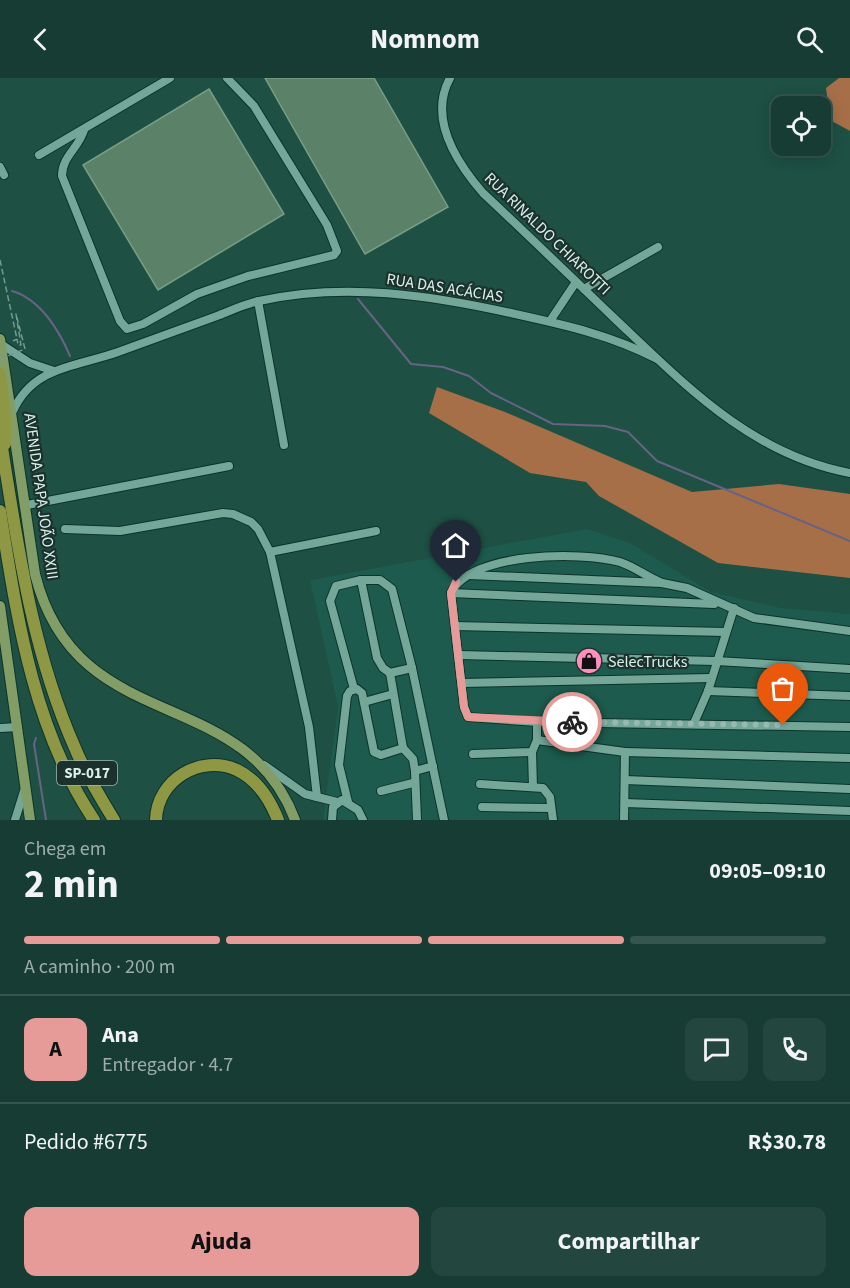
<!DOCTYPE html>
<html lang="pt">
<meta charset="utf-8">
<style>
:root{--surface:#163c33;--page:#23473f;--text:#f1f3f6;--muted:#9eadac;--line:#35564e;--accent:#e69b98}
body{margin:0;font-family:"Source Sans 3",sans-serif;background:var(--page);color:var(--text);height:100vh;display:flex;flex-direction:column;font-size:22px;white-space:nowrap}
*{box-sizing:border-box;margin:0}
p{font-size:20px;color:var(--muted)}
.icon{flex:none;width:33px;height:33px;fill:none;stroke:currentColor;stroke-width:2;stroke-linecap:round;stroke-linejoin:round}
.map{position:relative;height:742px;overflow:hidden}
.details{display:flex;flex-direction:column;background:var(--surface);flex:1}
.details>*{flex:none}
.buttons{position:absolute;left:771px;top:18px;display:grid;gap:12px}
.buttons a{display:grid;place-items:center;width:60px;height:60px;border-radius:12px;background:var(--surface);box-shadow:0 3px 15px #0003,0 0 0 2px var(--line);font-size:30px}
.pin{position:absolute;display:grid;place-items:center;width:51px;height:51px;color:#fff;margin:-62px -26px;border-radius:50% 50% 50% 0;rotate:-45deg;box-shadow:0 0 6px #0007}
.pin .icon{rotate:45deg}
.courier{position:absolute;display:grid;place-items:center;width:60px;height:60px;margin:-30px;border:4px solid #e69b98;border-radius:50%;background:#fff;color:#222;box-shadow:0 2px 8px #0007}
.head em{font-style:normal;font-weight:700}
.head div{display:flex;flex-direction:column-reverse}
.head{display:flex;align-items:center;justify-content:space-between;height:102px;padding:0 24px}
h1{font-size:39px;font-weight:700;line-height:45px}
.bar{display:grid;grid-template-columns:repeat(4,1fr);gap:9px 6px;align-content:center;height:72px;padding:0 24px}
.bar i{height:8px;border-radius:4px;background:var(--line)}
.bar .on{background:var(--accent)}
.bar p{grid-column:span 4}
.line{display:flex;align-items:center;gap:15px;padding:0 24px;border-top:2px solid var(--line)}
.line div{flex:1}
.round{display:grid;place-items:center;flex:none;width:63px;height:63px;border-radius:12px;background:var(--page)}
.cta{display:flex;gap:12px;margin-top:auto;padding:12px 24px}
.cta a{flex:1;height:69px;border-radius:12px;background:var(--accent);color:#111;font-size:24px;font-weight:700;line-height:69px;text-align:center}
.cta a+a{background:var(--page);color:var(--text)}
header{display:flex;justify-content:space-between;align-items:center;height:78px;padding:0 24px;background:var(--surface);font-size:27px;font-weight:700}
.map>svg:first-child{display:block}
</style>
<header><svg class="icon" aria-label="back" viewBox="0 0 24 24"><path d="M15 5l-7 7 7 7"/></svg>Nomnom<svg class="icon" aria-label="search" viewBox="0 0 24 24"><circle cx="10" cy="10" r="6"/><path d="M15 15l6 6"/></svg></header>
<div class="map">
<svg width="850" height="742" viewBox="0 0 850 742">
<rect width="100%" height="100%" fill="#1e5044"/>
<path fill="#1c5b4d" d="M587,451L630,465L711,514L781,530L850,536V742H323L338,629L310,502Z"/>
<g fill="#a66f48">
<path d="M839,0H850V53L830,42L826,10Z"/>
<path d="M437,309L505,334L692,414L779,406L850,416V500L718,485L599,418L586,404L530,395L429,335Z"/>
</g>
<g fill="none" stroke-linecap="round" stroke-linejoin="round">
<g stroke="#676384" stroke-width="2">
<path d="M12,213C40,221 59,252 70,278"/>
<path d="M358,221L411,286L443,289L469,298L491,315L553,346L605,348L628,354L657,383L850,463"/>
<path d="M36,660L34,666L46,742"/>
</g>
</g>
<g fill="#5b8168" stroke="#789f85" stroke-width="1.5">
<path d="M265,0H374L448,129L365,176Z"/>
<path d="M209,11L284,136L158,212L83,87Z"/>
</g>
<g fill="none" stroke-linecap="round" stroke-linejoin="round">
<g stroke="#0d342b" stroke-width="10">
<g id="minor">
<path d="M450,0C428,40 457,85 483,115C527,156 570,198 613,239C683,305 751,377 850,395"/>
<path d="M84,52C79,70 62,78 62,98L120,243L127,251L143,246L197,216L248,198L334,177L337,173L327,147L254,28L227,0"/>
<path d="M39,77L170,0"/>
<path d="M0,89L4,97"/>
<path d="M584,211L658,169"/>
<path d="M258,223L284,367"/>
<path d="M550,243L576,204"/>
<path d="M1,266L30,285L54,293"/>
<path d="M13,333C33,288 76,289 118,274C151,262 184,250 217,238C230,233 245,226 259,223C345,204 430,217 515,236C565,247 611,257 657,281"/>
<path d="M27,427L229,388"/>
<path d="M65,451L120,453L223,435L233,436L251,444L258,451L270,474L309,649L317,719"/>
<path d="M270,474L376,453"/>
<path d="M469,497L662,505L687,510L754,540L850,553"/>
<path d="M361,502H380L392,511L412,590"/>
<path d="M451,515L714,526"/>
<path d="M455,548L725,554"/>
<path d="M460,577L716,583L850,591"/>
<path d="M390,595L412,590L444,742"/>
<path d="M462,605L711,600"/>
<path d="M708,613L850,618"/>
<path d="M364,624L393,616"/>
<path d="M537,644L850,649"/>
<path d="M694,645L708,613L734,530"/>
<path d="M0,650L18,649"/>
<path d="M537,662L625,674L624,742"/>
<path d="M403,670L413,681L415,693"/>
<path d="M532,674L533,709"/>
<path d="M625,674L850,680"/>
<path d="M473,676L532,674L537,662V644L468,639L464,629L451,515C470,474 581,473 620,484C635,489 647,499 662,505"/>
<path d="M264,687L305,716L337,724"/>
<path d="M625,702L850,711"/>
<path d="M480,706L543,710L550,719L553,742"/>
<path d="M381,713L413,705"/>
<path d="M348,724L339,687L347,618L350,613L357,611L362,615L374,674L381,677L403,670L390,595L383,590L377,580L361,502L336,508L330,523L354,611"/>
<path d="M625,725L850,733"/>
<path d="M482,729L551,730"/>
<path d="M417,741L415,693L433,688"/>
<path d="M15,742L25,710"/>
<path d="M332,742L333,729L342,722L358,732L363,742"/>
</g>
</g>
<g stroke="#0d342b" stroke-width="12">
<g id="major">
<path d="M0,261L35,496C76,661 243,603 295,742"/>
<path d="M0,528L30,742"/>
</g>
</g>
<g stroke="#0d342b" stroke-width="14">
<g id="highway">
<path d="M0,296L5,342V366"/>
<path d="M0,357C17,463 31,571 75,670C85,695 100,719 114,742"/>
<path d="M0,433C17,539 33,651 94,742"/>
<path d="M156,742C157,701 201,676 237,692C258,702 270,722 278,742"/>
</g>
</g>
<path stroke="#749b91" stroke-width="1.5" stroke-dasharray="6 3" stroke-linecap="butt" d="M0,182L17,261L13,263"/>
<use href="#minor" stroke="#75a799" stroke-width="8"/>
<use href="#major" stroke="#839d66" stroke-width="10"/>
<use href="#highway" stroke="#8d9744" stroke-width="12"/>
<path stroke="#749b91" stroke-width="1.5" stroke-dasharray="6 3" stroke-linecap="butt" d="M0,281L25,271L16,236L21,267H18L17,261"/>
</g>
<g fill="none" stroke-linecap="round" stroke-linejoin="round">
<path stroke="#97b9b0" stroke-width="6" stroke-dasharray="0 10.8" d="M572,644L783,647"/>
<path stroke="#e69b98" stroke-width="8" d="M456,504L451,515L464,629L468,639L572,644"/>
</g>
<defs>
<g id="shop-disc" transform="scale(1.35)"><circle r="9.5" fill="#fe8ebc" stroke="#1c312c"/><path d="M-5-2.5h2.3a2.7 3.5 0 0 1 5.4 0H5L5.5 6h-11ZM-1.5-2.5h3a1.5 2.3 0 0 0-3 0Z" fill="#111"/></g>
</defs>
<g fill-rule="evenodd">
<use href="#shop-disc" x="589" y="583"/>
</g>
<g text-anchor="middle" stroke-width="4.5" stroke-linejoin="round" paint-order="stroke">
<rect fill="#1c312c" stroke="#a0b8b1" stroke-width="1.5" x="57" y="683" width="60" height="24" rx="4.5"/>
<g font-size="15" font-weight="bold" fill="#d8f2ea">
<text x="87" y="700">SP-017</text>
</g>
<g font-size="16" fill="#d8f2ea" stroke="#1c312c">
<text transform="translate(548 155) rotate(44)" y="6">RUA RINALDO CHIAROTTI</text>
<text transform="translate(445 209) rotate(9)" y="6">RUA DAS ACÁCIAS</text>
<text transform="translate(42 418) rotate(82)" y="6">AVENIDA PAPA JOÃO XXIII</text>
</g>
<g font-size="16" fill="#d8f2ea" stroke="#1c312c" text-anchor="start">
<text x="608" y="589">SelecTrucks</text>
</g>
</g>
</svg>
<div class="buttons">
<a><svg class="icon" aria-label="locate" viewBox="0 0 24 24"><circle cx="12" cy="12" r="6"/><path d="M12 2v4M12 18v4M2 12h4M18 12h4"/></svg></a>
</div>
<div class="pin" style="left:783px;top:647px;background:#ea580c"><svg class="icon" aria-label="bag" viewBox="0 0 24 24"><path d="M5 8h14l-1 12H6zM9 8a3 3 0 0 1 6 0"/></svg></div>
<div class="pin" style="left:456px;top:504px;background:#1f2937"><svg class="icon" aria-label="home" viewBox="0 0 24 24"><path d="M3 11l9-7 9 7M6 9v11h12V9"/></svg></div>
<div class="courier" style="left:572px;top:644px"><svg class="icon" aria-label="bike" viewBox="0 0 24 24"><circle cx="6" cy="16" r="4"/><circle cx="18" cy="16" r="4"/><path d="M6 16l4-8h5l3 8M10 8l3 8H6M13 5h3"/></svg></div>
</div>
<section class="details">
<div class="head"><div><h1>2 min</h1><p>Chega em</p></div><em>09:05–09:10</em></div>
<div class="bar"><i class="on"></i><i class="on"></i><i class="on"></i><i></i><p>A caminho · 200 m</p></div>
<div class="line" style="height:108px"><b class="round" style="background:var(--accent);color:#111">A</b><div><b>Ana</b><p>Entregador · 4.7</p></div><a class="round"><svg class="icon" aria-label="chat" viewBox="0 0 24 24"><path d="M4 5h16v11H9l-5 4z"/></svg></a><a class="round"><svg class="icon" aria-label="phone" viewBox="0 0 24 24"><path d="M5 4h4l2 5-3 2q2 4 5 5l2-3 5 2v4C11 20 4 13 5 4z"/></svg></a></div>
<div class="line" style="height:78px"><div>Pedido #6775</div><b>R$30.78</b></div>
<div class="cta"><a>Ajuda</a><a>Compartilhar</a></div>
</section>
